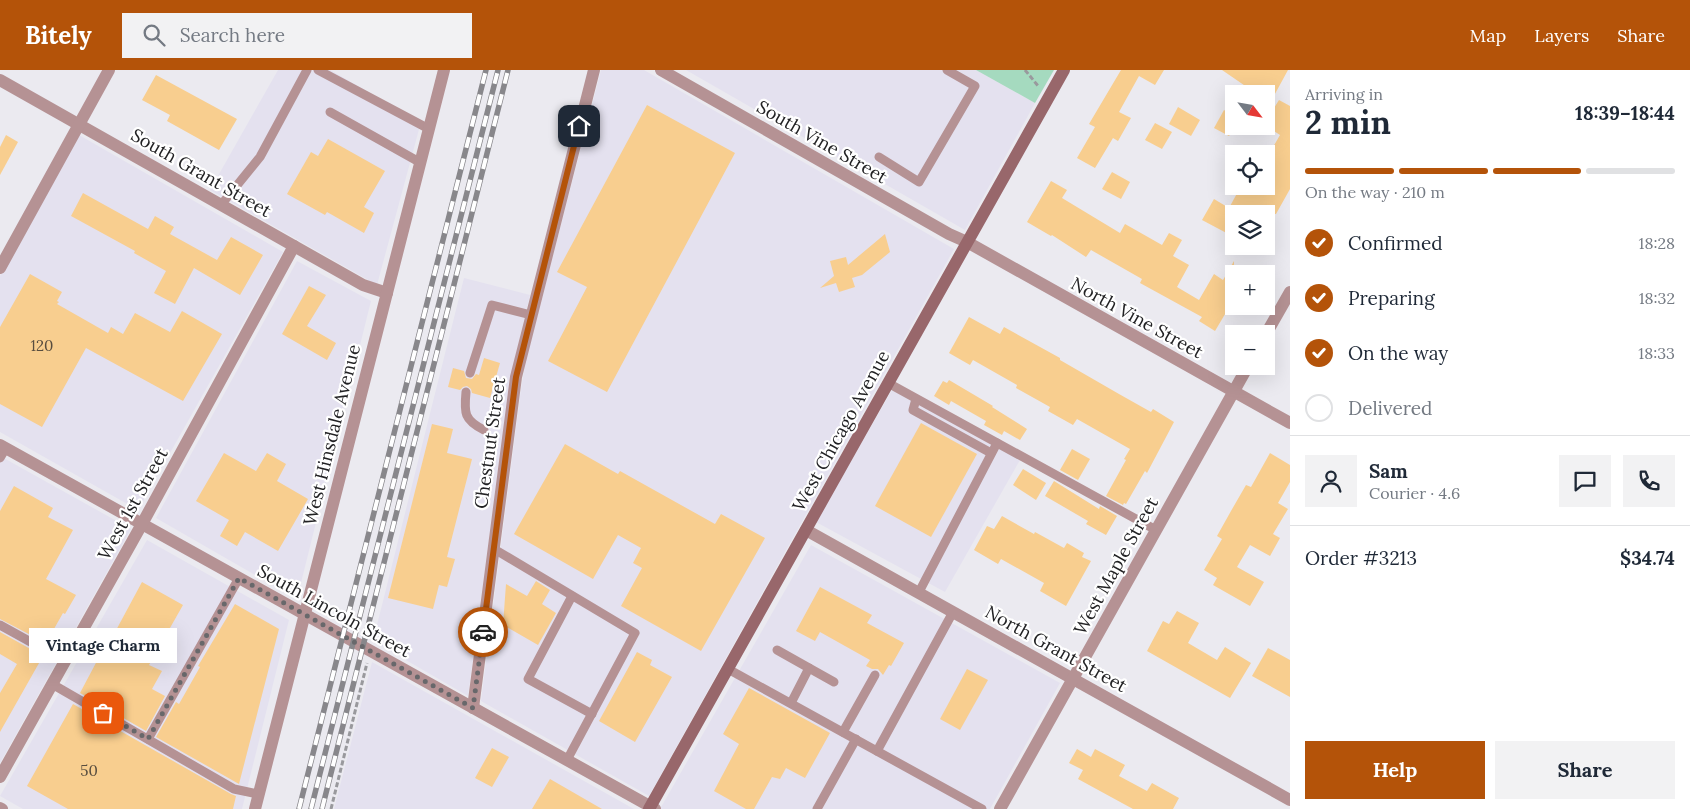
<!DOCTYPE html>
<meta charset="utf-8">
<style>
:root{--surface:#fff;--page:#f2f2f3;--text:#1f2937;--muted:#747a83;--line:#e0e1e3;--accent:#b45309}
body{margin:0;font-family:Lora,serif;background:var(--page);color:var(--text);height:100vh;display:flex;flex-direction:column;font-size:19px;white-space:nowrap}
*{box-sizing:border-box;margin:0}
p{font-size:16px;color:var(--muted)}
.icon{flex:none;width:28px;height:28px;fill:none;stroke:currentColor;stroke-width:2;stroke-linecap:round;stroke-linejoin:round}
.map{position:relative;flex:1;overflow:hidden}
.panel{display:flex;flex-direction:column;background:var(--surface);width:400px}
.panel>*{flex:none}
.needle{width:32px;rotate:121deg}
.tools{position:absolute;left:1225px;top:15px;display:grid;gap:10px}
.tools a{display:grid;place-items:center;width:50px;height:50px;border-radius:0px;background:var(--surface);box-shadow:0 5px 20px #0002;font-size:25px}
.pin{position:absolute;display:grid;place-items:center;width:42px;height:42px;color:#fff;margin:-21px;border-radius:10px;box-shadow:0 2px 8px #0006}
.courier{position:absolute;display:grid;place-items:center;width:50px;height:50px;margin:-25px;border:4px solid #b45309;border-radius:50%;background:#fff;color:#222;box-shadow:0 1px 6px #0007}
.bubble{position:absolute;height:35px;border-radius:0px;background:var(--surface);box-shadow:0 5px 20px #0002;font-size:16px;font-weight:700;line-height:35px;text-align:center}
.headline em{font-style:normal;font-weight:700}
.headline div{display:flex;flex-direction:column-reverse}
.headline{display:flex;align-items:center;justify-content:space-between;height:85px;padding:0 15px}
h1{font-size:32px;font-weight:700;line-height:38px}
.bar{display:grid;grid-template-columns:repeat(4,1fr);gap:8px 5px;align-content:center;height:60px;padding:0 15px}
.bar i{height:6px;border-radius:4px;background:var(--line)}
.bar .active{background:var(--accent)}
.bar p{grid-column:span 4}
.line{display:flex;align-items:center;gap:12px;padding:0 15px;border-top:1px solid var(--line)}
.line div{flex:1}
.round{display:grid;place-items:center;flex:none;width:52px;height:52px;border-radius:0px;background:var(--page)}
ol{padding:0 15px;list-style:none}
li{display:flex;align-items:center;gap:15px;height:55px}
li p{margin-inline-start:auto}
li .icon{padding:5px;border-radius:50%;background:var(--accent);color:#fff;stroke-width:4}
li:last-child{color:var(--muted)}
li i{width:28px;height:28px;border:2px solid var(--line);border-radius:50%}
.action{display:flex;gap:10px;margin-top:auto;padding:10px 15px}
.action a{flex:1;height:58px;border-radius:0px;background:var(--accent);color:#fff;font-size:20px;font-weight:700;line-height:58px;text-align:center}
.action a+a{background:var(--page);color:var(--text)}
header{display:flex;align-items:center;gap:30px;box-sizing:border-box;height:70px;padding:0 25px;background:var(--accent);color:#fff}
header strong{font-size:24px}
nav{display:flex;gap:28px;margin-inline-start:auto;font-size:18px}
.search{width:350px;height:45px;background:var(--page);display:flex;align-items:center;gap:12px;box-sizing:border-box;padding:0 18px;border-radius:0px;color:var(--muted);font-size:19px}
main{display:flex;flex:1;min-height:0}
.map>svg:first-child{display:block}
</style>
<header>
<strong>Bitely</strong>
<div class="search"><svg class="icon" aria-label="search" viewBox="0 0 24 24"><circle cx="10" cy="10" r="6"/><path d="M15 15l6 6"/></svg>Search here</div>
<nav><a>Map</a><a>Layers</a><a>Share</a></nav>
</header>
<main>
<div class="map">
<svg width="1290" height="739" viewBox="0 0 1290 739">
<rect width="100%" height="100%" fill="#ebeaf0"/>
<g fill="#e4e1ef">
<path d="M278,0H330L421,52L377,215L210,120Z"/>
<path d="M601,0H644L954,179L649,726L481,631L521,319L526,290Z"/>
<path d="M686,0H976L1035,33L965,160Z"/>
<path d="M79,65L283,182L138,440L0,362V206Z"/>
<path d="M297,191L371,231L297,529L156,448Z"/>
<path d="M464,208L530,225L511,305L468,626L373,571Z"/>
<path d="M892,320L1020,390L945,522L816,452Z"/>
<path d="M0,386L131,459L0,693Z"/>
<path d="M147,470L289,550L242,739H23L0,726Z"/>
<path d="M811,475L1060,613L990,739H660Z"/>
<path d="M372,592L634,739H334Z"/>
</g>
<path fill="#a5dabf" d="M976,0H1054L1035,33Z"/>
<g fill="#f8ce8f">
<path d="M1121,0H1164L1155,15L1139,6L1119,42L1131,48L1118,71L1113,68L1095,98L1077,88L1095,57L1089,54Z"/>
<path d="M1222,0H1288L1270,33L1266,30V24H1257Z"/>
<path d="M156,5L237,49L219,80L167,51L170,45L142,30Z"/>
<path d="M1279,30L1290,36V119L1276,144H1234V167L1202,150L1214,129L1229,138L1241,116H1266V89L1280,65L1266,56V51Z"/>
<path d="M647,35L735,83L607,322L548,291L587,217L557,202Z"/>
<path d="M1178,37L1200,50L1191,66L1169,54Z"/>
<path d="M1224,40L1234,46V58L1229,66L1214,58Z"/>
<path d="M1155,53L1172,62L1162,79L1145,70Z"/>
<path d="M6,65L18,72L0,105V77Z"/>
<path d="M328,69L385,101L364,137L374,143L364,163L327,142L325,145L287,124L311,82L318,86Z"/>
<path d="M1112,102L1130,112L1121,129L1102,119Z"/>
<path d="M1051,111L1067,120L1062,128L1120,163L1125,154L1162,175L1169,163L1182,170L1173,186L1189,195L1177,217L1199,230L1214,204L1223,210L1234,191V229L1215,261L1199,251L1202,247L1140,213L1142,209L1091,180L1086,187L1052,165L1051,166L1027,152Z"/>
<path d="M83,123L148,159L155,146L174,157L170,164L217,190L231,167L263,185L240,225L194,198L175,234L154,223L166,201L134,183L135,181L71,146Z"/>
<path d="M885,164L890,182L862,205L852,208L855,217L839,222L836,213L820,218L834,206L830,191L846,187L848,195Z"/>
<path d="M30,204L62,222L57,231L59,232L57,234L108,263L111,257L123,264L135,243L170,262L182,241L222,264L183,331L86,278L42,357L0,334V257Z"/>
<path d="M309,216L326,225L307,256L336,273L327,290L282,264Z"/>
<path d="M969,247L1000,264L1004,257L1060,288V290L1119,324L1151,342L1153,339L1174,352L1147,403L1145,401L1126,434L1124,433L1123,435L1106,426L1126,390L1124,389L1130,379L1077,349L1073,355L1048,341L1050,337L1016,318L1017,315L973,290L970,295L949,283Z"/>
<path d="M484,288L500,293L490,328L472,323L471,319L467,316L463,317L460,320L448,317L453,298L464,301L466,308L472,309L476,304L479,305Z"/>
<path d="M949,310L993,336L992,337L1027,359L1020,370L1004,361L1002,365L984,355L986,351L951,331L949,335L934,326L943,311L947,313Z"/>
<path d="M921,353L977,384L931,467L875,436Z"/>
<path d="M432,354L453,359L447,383L472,389L447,487L455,489L447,517L439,515L433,539L388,528Z"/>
<path d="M565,374L618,404L620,401L715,454L721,444L765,468L701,581L621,536L642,498L633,493L641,478L618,465L593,509L514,464Z"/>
<path d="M1072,379L1090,389L1078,410L1060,400Z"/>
<path d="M224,383L256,401L267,383L286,394L277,411L308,429L278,481L245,462L237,476L220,466L229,450L196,431Z"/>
<path d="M1270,383L1290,395V412L1278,433L1288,439L1273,464L1280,468L1270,486L1250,475L1237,497L1264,512L1250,536L1213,515L1217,508L1204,500L1222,469L1217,466L1231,441L1246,415L1251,417Z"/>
<path d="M1023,399L1046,413L1036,430L1013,415Z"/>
<path d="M1054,411L1099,439L1100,436L1117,446L1106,465L1086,454L1088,451L1045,426Z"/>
<path d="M14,416L53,438L48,447L73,460L46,509L76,525L65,544L63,543L46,573L0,549V441Z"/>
<path d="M1002,446L1034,464L1035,462L1064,478L1067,473L1084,483L1082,487L1091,491L1066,536L1040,521L1044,513L1001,489L998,494L974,480L987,456L994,459Z"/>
<path d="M536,511L550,520L542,534L556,543L538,575L503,555L506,514L527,526Z"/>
<path d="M142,512L183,535L149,595L162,601L152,619L165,626L146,661L80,623L98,589L100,590Z"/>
<path d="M820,517L872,545L867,553L904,573L891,596L889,595L883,605L878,599H872L866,596L870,590L820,562L815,571L796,561Z"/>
<path d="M235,534L279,559L239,714L156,667L176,632L179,634L200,597L198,596Z"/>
<path d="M1177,541L1199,553L1188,573L1217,590L1225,577L1251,593L1230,628L1147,581L1163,551L1169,554Z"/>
<path d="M0,562L43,586L0,662V623L17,594L0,584Z"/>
<path d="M1268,578L1290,590V627L1252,606Z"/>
<path d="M637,582L652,590L650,595L672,607L635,672L599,651Z"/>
<path d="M967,599L988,610L960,660L940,649Z"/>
<path d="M749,618L830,663L805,708L786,698L780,709L772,707L754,739H746L714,721L739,674L723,664Z"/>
<path d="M73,634L231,724L236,726L233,739H68L27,716Z"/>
<path d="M492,678L509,687L492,717L475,708Z"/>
<path d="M1077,679L1091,687L1095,679L1125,695L1119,706L1147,721L1152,713L1179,728L1173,739H1133L1078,709L1083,700L1069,693Z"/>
<path d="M550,709L602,739H532Z"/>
</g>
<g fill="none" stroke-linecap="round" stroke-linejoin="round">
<g stroke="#99999d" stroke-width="3" stroke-dasharray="5 2.5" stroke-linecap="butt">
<path d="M1025,0L1039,17"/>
<path d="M331,739L367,593"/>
</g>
<g stroke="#b59294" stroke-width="9">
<path d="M318,0L429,59"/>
<path d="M330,42L421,93"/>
<path d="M879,87L919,112L975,16L947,0"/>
<path d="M221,135L260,87L307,0"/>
<path d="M470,303L492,235L531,245"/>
<path d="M888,313L1156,460"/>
<path d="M466,322C464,343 464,350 484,360"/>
<path d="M916,329L913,340L991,383"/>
<path d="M0,388L6,378"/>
<path d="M494,479L635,563L567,690"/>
<path d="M919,522L997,373"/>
<path d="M572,526L528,609L592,644"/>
<path d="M0,555L65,591"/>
<path d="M777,580L809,598"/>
<path d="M728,599L982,739"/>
<path d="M52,614L234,719L258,724"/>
<path d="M791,633L809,598L834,612"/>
<path d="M843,662L875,605"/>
<path d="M148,669L239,508"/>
<path d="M877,681L953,542"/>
<path d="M817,739L856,669"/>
</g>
<g stroke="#b59294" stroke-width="12">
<path d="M661,0L949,164L967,172L1290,353"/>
<path d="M0,10L363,215L387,223"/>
<path d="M0,198L109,0"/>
<path d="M1266,264L1290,222"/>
<path d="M0,375L655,739"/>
<path d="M806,460L1290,730"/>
<path d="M473,638L516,307L594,0"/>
<path d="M0,707L142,454L294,176"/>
<path d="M0,738L2,739"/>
<path d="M255,739L444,0"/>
<path d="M1000,739L1248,296"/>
</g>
<path stroke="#98676b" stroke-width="12" d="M649,739L1064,0"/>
<g stroke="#88878b" stroke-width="5.5">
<g id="rail">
<path d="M299,739L486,0"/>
<path d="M311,739L498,0"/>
<path d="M322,739L508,0"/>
</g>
</g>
<use href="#rail" stroke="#fff" stroke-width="4" stroke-dasharray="11" stroke-linecap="butt"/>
</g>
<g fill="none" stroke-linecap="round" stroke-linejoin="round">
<path stroke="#68686b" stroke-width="5" stroke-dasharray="0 9" d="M103,643L148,669L239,508L473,638L483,562"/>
<path stroke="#b45309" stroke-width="6" d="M483,562L516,307L579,56"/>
</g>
<g text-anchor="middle" stroke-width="4.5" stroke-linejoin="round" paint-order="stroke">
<g font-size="15" fill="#584d3f">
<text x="42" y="281">120</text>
<text x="89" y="706">50</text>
</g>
<g font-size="18" fill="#222224" stroke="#fff">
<text transform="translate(822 72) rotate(30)" y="6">South Vine Street</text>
<text transform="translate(201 103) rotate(30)" y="6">South Grant Street</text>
<text transform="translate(1137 248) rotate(29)" y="6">North Vine Street</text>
<text transform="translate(841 361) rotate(-61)" y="6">West Chicago Avenue</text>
<text transform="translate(332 365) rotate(-76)" y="6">West Hinsdale Avenue</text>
<text transform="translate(490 373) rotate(-82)" y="6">Chestnut Street</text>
<text transform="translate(133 434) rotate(-61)" y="6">West 1st Street</text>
<text transform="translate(1116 496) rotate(-61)" y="6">West Maple Street</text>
<text transform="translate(334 541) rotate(29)" y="6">South Lincoln Street</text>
<text transform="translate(1056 579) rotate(29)" y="6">North Grant Street</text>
</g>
</g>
</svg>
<div class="tools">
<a><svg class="needle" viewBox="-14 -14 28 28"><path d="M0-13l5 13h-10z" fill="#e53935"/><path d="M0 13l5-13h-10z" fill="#747a83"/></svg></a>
<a><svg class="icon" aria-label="locate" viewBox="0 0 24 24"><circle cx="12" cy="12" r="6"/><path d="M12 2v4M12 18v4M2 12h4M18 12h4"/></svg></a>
<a><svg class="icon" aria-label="layers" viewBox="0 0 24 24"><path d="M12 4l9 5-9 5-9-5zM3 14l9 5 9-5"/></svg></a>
<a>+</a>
<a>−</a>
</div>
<div class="pin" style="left:103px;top:643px;background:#ea580c"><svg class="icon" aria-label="bag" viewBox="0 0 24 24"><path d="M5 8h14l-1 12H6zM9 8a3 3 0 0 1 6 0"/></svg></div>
<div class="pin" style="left:579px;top:56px;background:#1f2937"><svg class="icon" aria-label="home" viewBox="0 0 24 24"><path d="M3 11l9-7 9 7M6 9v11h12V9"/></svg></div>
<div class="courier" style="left:483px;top:562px"><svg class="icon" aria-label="car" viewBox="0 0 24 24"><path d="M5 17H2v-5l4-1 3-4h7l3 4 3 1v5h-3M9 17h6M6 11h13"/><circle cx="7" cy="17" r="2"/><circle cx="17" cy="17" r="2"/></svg></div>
<div class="bubble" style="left:29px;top:558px;width:148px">Vintage Charm</div>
</div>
<section class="panel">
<div class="headline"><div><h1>2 min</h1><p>Arriving in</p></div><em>18:39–18:44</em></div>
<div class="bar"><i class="active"></i><i class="active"></i><i class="active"></i><i></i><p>On the way · 210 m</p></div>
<ol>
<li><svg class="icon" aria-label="check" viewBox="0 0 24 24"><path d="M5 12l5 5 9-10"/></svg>Confirmed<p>18:28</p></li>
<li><svg class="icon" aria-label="check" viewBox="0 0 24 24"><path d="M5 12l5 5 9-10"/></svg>Preparing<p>18:32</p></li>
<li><svg class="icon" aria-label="check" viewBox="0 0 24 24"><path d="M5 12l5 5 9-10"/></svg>On the way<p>18:33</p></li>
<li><i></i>Delivered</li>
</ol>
<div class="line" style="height:90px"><a class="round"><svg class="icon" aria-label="person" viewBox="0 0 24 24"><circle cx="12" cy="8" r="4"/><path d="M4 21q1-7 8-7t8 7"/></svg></a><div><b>Sam</b><p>Courier · 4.6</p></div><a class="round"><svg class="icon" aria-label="chat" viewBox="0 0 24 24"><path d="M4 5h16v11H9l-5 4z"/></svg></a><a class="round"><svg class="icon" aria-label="phone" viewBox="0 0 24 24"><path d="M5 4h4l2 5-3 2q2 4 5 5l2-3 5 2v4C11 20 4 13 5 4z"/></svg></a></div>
<div class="line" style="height:65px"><div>Order #3213</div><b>$34.74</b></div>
<div class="action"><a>Help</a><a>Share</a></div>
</section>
</main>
